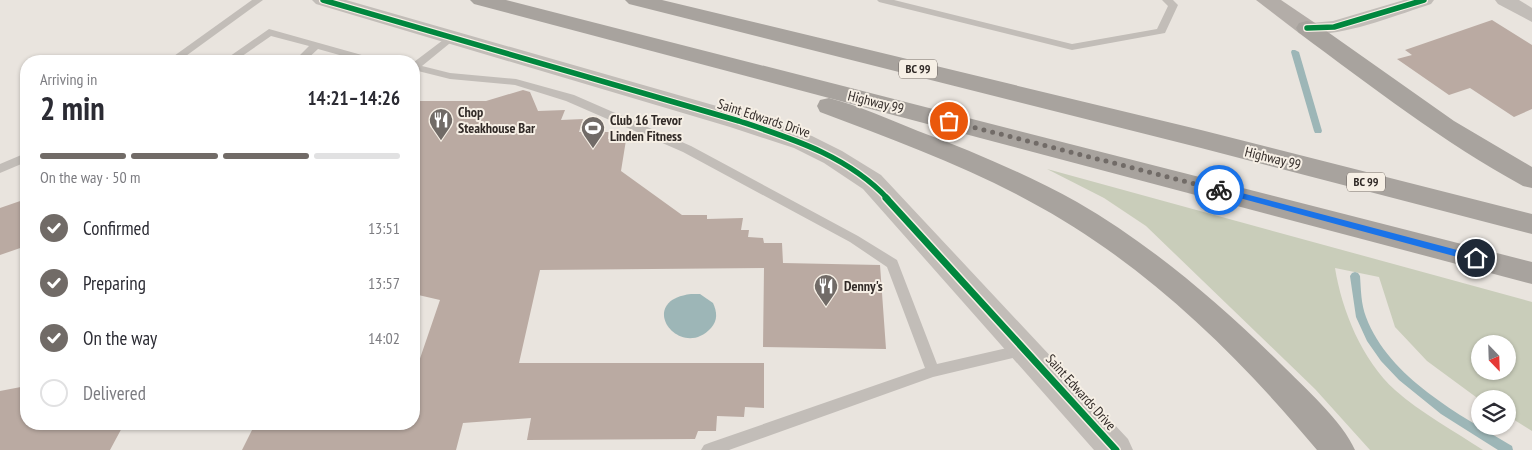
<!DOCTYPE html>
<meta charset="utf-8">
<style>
:root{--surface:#fff;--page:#f7f7f7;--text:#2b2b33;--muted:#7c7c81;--line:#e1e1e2;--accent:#716b67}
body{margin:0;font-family:"PT Sans Narrow",sans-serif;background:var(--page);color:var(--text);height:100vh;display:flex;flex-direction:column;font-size:19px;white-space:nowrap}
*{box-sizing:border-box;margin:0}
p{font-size:16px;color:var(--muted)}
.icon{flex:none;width:28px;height:28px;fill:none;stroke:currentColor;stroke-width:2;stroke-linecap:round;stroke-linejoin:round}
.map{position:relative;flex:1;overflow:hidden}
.drawer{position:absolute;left:20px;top:55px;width:400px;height:375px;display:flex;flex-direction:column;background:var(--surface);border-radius:20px;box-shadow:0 1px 4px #0004}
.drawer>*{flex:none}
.needle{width:32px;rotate:157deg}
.controls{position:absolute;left:1471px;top:335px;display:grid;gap:10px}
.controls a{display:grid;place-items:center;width:45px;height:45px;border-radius:50%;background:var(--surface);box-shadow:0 1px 4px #0004;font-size:25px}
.pin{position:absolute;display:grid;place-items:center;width:42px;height:42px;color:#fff;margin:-21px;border:2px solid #fff;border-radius:50%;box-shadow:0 1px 5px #0007}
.courier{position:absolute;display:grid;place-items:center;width:50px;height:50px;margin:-25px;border:4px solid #1a73e8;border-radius:50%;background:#fff;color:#222;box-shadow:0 1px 6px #0007}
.head em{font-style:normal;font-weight:700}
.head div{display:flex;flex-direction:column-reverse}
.head{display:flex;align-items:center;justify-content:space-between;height:85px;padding:0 20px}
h1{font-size:32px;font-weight:700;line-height:38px}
.bar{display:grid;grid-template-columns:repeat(4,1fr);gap:8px 5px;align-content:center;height:60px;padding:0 20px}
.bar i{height:6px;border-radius:4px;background:var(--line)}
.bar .selected{background:var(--accent)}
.bar p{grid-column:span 4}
ol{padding:0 20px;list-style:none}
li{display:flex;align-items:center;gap:15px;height:55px}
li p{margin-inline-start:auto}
li .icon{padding:5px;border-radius:50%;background:var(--accent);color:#fff;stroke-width:4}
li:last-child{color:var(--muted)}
li i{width:28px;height:28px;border:2px solid var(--line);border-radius:50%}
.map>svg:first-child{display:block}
</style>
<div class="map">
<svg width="1532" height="450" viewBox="0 0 1532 450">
<rect width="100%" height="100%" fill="#e9e4de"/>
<path fill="#c9cdba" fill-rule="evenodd" d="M1047,169L1532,302V431L1508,416V399L1480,400L1427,361L1395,327L1379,277L1335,268C1342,311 1362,360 1395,390C1421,413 1454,431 1483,450H1370L1315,389L1146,226L1104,198ZM1480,344H1508V371H1480Z"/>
<path fill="#9db6b7" d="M691,294H700L713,303C717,312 718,320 711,328C680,362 634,301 691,294Z"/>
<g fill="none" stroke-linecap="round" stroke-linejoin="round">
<g fill="#9db6b7" fill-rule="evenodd">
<path d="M1292,50H1295L1299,52L1322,131L1321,133H1315L1314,131L1291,52Z"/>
<path d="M1355,272L1358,273L1360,276C1361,290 1361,304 1366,317C1389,378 1460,415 1512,446L1513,450H1498L1441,414L1399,380L1381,361L1367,341L1356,317L1350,276L1352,273Z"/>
</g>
</g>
<g fill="#baaaa2">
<path d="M1492,20L1532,45V109L1514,117L1470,88L1449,95L1397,59L1412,55L1405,50Z"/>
<path d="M523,90L530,92L538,111L565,110L561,120L583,119L579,132H609L608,139L626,140L621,171L682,215H707V219L743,218L741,230H749L748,237L763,238L764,243H782L783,263L880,265L886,349L763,347L764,268L540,270L519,363H764V408L745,407L744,417L717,416L716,431H698L695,439L527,440L531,418L463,423L456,450H242L255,424H414V376L440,300L414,294V101H486Z"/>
<path d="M26,199V246L0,255V208Z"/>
<path d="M26,386V424H124L110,450H0V391Z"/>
</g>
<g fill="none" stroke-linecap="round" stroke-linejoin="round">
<g fill="#c2bdb8" fill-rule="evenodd">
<path d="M252,0H263L179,61H167Z"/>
<path d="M877,0H894L1072,44L1157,29L1168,6L1162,0H1173L1178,5L1165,33L1072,50L879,2Z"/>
<path d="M269,29L376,59L377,61H361L318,49L305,61H294L309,46L271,36L235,61H223Z"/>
<path d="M451,34L456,37L455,39L422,66L450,73L516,79L574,95L691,146L858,236L897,260L937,364L1024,344L1029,346L1031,350L1029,354L933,377L729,450H701L704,445L709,443L925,368L887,267L850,242L683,152L566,101L515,85L450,79L414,70V62Z"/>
<path d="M26,153V162L0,173V164Z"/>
</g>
<g fill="#c2bdb8" fill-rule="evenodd">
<path d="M1404,0H1434L1431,4C1396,15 1334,41 1300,32L1297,28L1300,24L1333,21Z"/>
<path d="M1495,0H1519L1532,8V22L1498,4Z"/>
</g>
<path fill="#c2bdb8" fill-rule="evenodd" d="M312,0H346L748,115L812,136L842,151L881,175L1128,439L1133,450H1094L863,189L824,163L794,148L730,127L316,4Z"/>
<path fill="#b3ada8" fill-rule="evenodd" d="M1256,0H1281L1315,23L1318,28L1315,33L1307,35L1299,33Z"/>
<g fill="#a8a39e" fill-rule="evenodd">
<path d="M470,0H506L1532,262V284L474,4Z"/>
<path d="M625,0H662L1201,130L1532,214V234L1201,148L629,4Z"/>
<path d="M1307,21L1315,23L1454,121L1532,167V188L1523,186C1443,142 1372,87 1299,33L1296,28L1299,23Z"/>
<path d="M829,98C859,106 889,119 918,131C972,151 1026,174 1077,202C1153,246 1219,303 1281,364C1303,386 1343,422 1355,450H1317C1235,352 1142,261 1029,201C963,165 891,139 820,112L817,106L820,100Z"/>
</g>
<g stroke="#f6efe5" stroke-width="8">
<g id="cycleway-far1">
<path d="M323,0L739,121C793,139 848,156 888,199"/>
<path d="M1307,28L1334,27L1424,0"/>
</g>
</g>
<g stroke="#f6efe5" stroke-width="10">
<path id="cycleway" d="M886,198L1116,450"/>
</g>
<use href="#cycleway-far1" stroke="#00873e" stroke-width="5.5"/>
<use href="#cycleway" stroke="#00873e" stroke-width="7"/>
</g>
<path fill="#1a73e8" d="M1219,187L1476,255L1480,258L1476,262L1217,192L1215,190Z"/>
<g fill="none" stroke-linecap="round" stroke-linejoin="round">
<path stroke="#716b67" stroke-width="5" stroke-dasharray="0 9" d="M949,121L1219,190"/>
</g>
<defs>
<g id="restaurant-pin" transform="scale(1.25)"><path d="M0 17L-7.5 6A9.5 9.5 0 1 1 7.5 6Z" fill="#716b67" stroke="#f6efe5"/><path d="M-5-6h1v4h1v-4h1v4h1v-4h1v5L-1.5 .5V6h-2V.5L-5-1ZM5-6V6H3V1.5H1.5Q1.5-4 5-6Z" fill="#fff"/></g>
<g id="stadium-pin" transform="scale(1.25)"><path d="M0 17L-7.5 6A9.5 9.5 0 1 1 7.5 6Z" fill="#716b67" stroke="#f6efe5"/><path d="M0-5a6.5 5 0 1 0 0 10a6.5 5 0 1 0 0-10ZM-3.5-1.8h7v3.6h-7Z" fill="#fff"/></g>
</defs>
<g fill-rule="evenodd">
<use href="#restaurant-pin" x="441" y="120"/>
<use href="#stadium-pin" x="593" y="128"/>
<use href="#restaurant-pin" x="826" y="286"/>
</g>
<g text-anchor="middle" stroke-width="4" stroke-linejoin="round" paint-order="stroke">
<g fill="#f6efe5" stroke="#6c6560" stroke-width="1">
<rect x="899" y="59.5" width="38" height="19" rx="4"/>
<rect x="1347" y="172.5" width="38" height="19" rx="4"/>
</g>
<g font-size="12" font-weight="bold" fill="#312a27">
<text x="918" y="73">BC 99</text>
<text x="1366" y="186">BC 99</text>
</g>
<g font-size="14" fill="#312a27" stroke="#f6efe5">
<text transform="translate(876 102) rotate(14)" y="5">Highway 99</text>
<text transform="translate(764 118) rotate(18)" y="5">Saint Edwards Drive</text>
<text transform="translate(1273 158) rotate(14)" y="5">Highway 99</text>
<text transform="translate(1081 392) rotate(48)" y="5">Saint Edwards Drive</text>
</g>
<g font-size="14" font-weight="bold" fill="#312a27" stroke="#f6efe5" text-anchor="start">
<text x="458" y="117">Chop<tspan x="458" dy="16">Steakhouse Bar</tspan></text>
<text x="610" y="125">Club 16 Trevor<tspan x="610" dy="16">Linden Fitness</tspan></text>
<text x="844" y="291">Denny's</text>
</g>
</g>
</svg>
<div class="controls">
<a><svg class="needle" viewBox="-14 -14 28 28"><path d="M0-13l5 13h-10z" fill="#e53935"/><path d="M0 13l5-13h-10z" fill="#7c7c81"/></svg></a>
<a><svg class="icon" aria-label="layers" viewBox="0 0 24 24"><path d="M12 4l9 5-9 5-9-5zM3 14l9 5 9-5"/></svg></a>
</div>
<div class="pin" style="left:949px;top:121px;background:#ea580c"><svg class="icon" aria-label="bag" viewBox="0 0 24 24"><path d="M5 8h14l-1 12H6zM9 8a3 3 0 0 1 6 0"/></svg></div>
<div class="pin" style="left:1476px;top:258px;background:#1f2937"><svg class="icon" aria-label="home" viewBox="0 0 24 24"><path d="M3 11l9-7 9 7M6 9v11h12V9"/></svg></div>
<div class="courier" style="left:1219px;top:190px"><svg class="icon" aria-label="bike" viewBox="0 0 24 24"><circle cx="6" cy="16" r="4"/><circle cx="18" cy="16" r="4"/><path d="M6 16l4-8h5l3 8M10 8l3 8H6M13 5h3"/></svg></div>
<section class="drawer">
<div class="head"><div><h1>2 min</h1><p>Arriving in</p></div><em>14:21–14:26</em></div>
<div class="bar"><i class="selected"></i><i class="selected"></i><i class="selected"></i><i></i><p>On the way · 50 m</p></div>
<ol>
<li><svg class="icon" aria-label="check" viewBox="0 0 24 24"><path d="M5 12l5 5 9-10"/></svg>Confirmed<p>13:51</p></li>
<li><svg class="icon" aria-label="check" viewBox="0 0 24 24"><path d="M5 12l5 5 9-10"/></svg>Preparing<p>13:57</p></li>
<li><svg class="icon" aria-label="check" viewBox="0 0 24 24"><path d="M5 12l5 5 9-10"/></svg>On the way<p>14:02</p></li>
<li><i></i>Delivered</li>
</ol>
</section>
</div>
